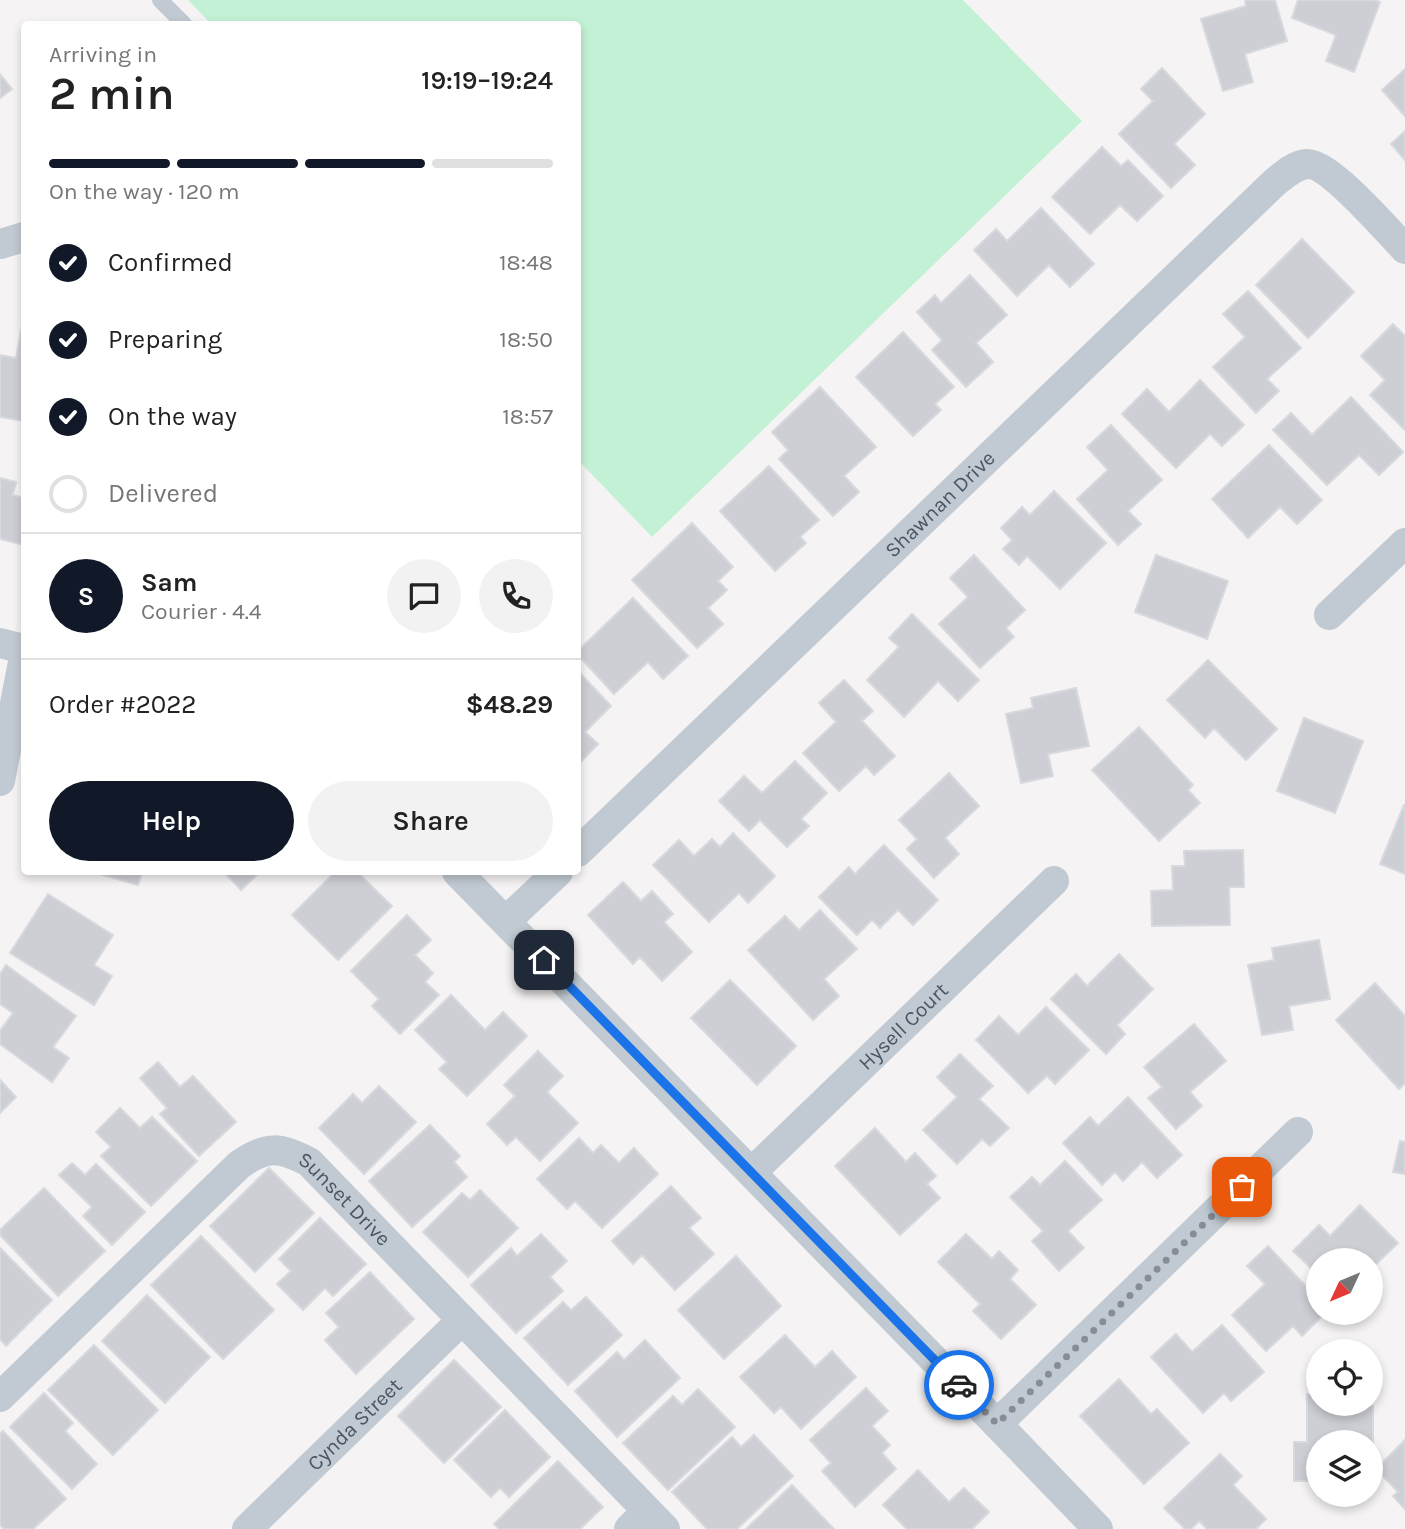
<!DOCTYPE html>
<meta charset="utf-8">
<style>
:root{--surface:#fff;--page:#f2f2f2;--text:#222;--muted:#767676;--line:#e0e0e0;--accent:#111827}
body{margin:0;font-family:Karla,sans-serif;background:var(--page);color:var(--text);height:100vh;display:flex;flex-direction:column;font-size:26px;white-space:nowrap}
*{box-sizing:border-box;margin:0}
p{font-size:23px;color:var(--muted)}
.icon{flex:none;width:38px;height:38px;fill:none;stroke:currentColor;stroke-width:2;stroke-linecap:round;stroke-linejoin:round}
.map{position:relative;flex:1;overflow:hidden}
.sheet{position:absolute;left:21px;top:21px;width:560px;height:854px;display:flex;flex-direction:column;background:var(--surface);border-radius:7px;box-shadow:0 4px 10px #0003}
.sheet>*{flex:none}
.needle{width:46px;rotate:226deg}
.fabs{position:absolute;left:1306px;top:1248px;display:grid;gap:14px}
.fabs a{display:grid;place-items:center;width:77px;height:77px;border-radius:50%;background:var(--surface);box-shadow:0 4px 10px #0003;font-size:35px}
.pin{position:absolute;display:grid;place-items:center;width:60px;height:60px;color:#fff;margin:-30px;border-radius:14px;box-shadow:0 4px 10px #0006}
.courier{position:absolute;display:grid;place-items:center;width:70px;height:70px;margin:-35px;border:5px solid #1a73e8;border-radius:50%;background:#fff;color:#222;box-shadow:0 2px 9px #0007}
.overview em{font-style:normal;font-weight:600}
.overview div{display:flex;flex-direction:column-reverse}
.overview{display:flex;align-items:center;justify-content:space-between;height:119px;padding:0 28px}
h1{font-size:46px;font-weight:600;line-height:52px}
.bar{display:grid;grid-template-columns:repeat(4,1fr);gap:10px 7px;align-content:center;height:84px;padding:0 28px}
.bar i{height:9px;border-radius:5px;background:var(--line)}
.bar .active{background:var(--accent)}
.bar p{grid-column:span 4}
.line{display:flex;align-items:center;gap:18px;padding:0 28px;border-top:2px solid var(--line)}
.line div{flex:1}
.round{display:grid;place-items:center;flex:none;width:74px;height:74px;border-radius:37px;background:var(--page)}
ol{padding:0 28px;list-style:none}
li{display:flex;align-items:center;gap:21px;height:77px}
li p{margin-inline-start:auto}
li .icon{padding:7px;border-radius:50%;background:var(--accent);color:#fff;stroke-width:4}
li:last-child{color:var(--muted)}
li i{width:38px;height:38px;border:4px solid var(--line);border-radius:50%}
.primary-button{display:flex;gap:14px;margin-top:auto;padding:14px 28px}
.primary-button a{flex:1;height:80px;border-radius:42px;background:var(--accent);color:#fff;font-size:28px;font-weight:600;line-height:80px;text-align:center}
.primary-button a+a{background:var(--page);color:var(--text)}
.map>svg:first-child{display:block}
</style>
<div class="map">
<svg width="1405" height="1529" viewBox="0 0 1405 1529">
<rect width="100%" height="100%" fill="#f5f3f3"/>
<path fill="#c3f1d5" d="M188,0H963L1082,121L652,537L578,460V24H211Z"/>
<g fill="#cdcfd5" stroke="#d7d9de" stroke-width="2">
<path d="M1245,0H1275L1287,41L1245,54L1253,82L1223,91L1201,19L1246,6Z"/>
<path d="M1298,0H1374L1380,2L1354,72L1326,61L1336,35L1292,18Z"/>
<path d="M1162,68L1205,114L1174,144L1195,165L1171,188L1119,134L1153,101L1141,89Z"/>
<path d="M1405,69V116L1382,90Z"/>
<path d="M0,74L12,89L0,98Z"/>
<path d="M1405,131V160L1391,144Z"/>
<path d="M1102,147L1121,166L1128,160L1163,196L1137,221L1120,205L1090,234L1052,197Z"/>
<path d="M1041,208L1094,264L1070,287L1049,265L1017,296L974,250L996,229L1007,241Z"/>
<path d="M1302,239L1354,292L1308,338L1256,285Z"/>
<path d="M970,275L1007,315L976,343L993,362L966,387L932,350L942,340L917,312L935,295L941,303Z"/>
<path d="M1248,291L1301,348L1267,379L1279,391L1256,413L1213,367L1245,337L1223,314Z"/>
<path d="M1393,324L1405,336V430L1370,395L1385,380L1361,356Z"/>
<path d="M22,325L24,326V421L0,417V355L16,358Z"/>
<path d="M903,332L954,387L935,404L941,410L913,436L856,377Z"/>
<path d="M1200,380L1244,425L1222,446L1210,434L1176,468L1122,414L1147,389L1169,412Z"/>
<path d="M820,387L876,447L844,476L859,492L833,516L779,459L788,450L772,432Z"/>
<path d="M1351,397L1403,452L1379,475L1359,455L1327,485L1273,430L1291,413L1312,435Z"/>
<path d="M1111,425L1162,480L1128,511L1141,524L1118,545L1077,499L1108,470L1087,447Z"/>
<path d="M1269,445L1322,500L1297,524L1280,507L1248,538L1212,499Z"/>
<path d="M769,466L819,520L800,537L806,543L775,571L720,511Z"/>
<path d="M0,478L16,482L13,495L24,498V545L0,539Z"/>
<path d="M1054,491L1106,543L1060,589L1027,556L1019,565L1003,549L1012,540L1001,528L1022,507L1030,515Z"/>
<path d="M692,523L733,567L718,581L727,590L708,608L723,624L697,648L632,580Z"/>
<path d="M974,555L1025,610L1006,628L1014,637L980,668L939,624L968,597L950,578Z"/>
<path d="M1156,555L1228,581L1207,639L1135,612Z"/>
<path d="M633,598L688,656L663,679L648,662L614,694L578,655V651Z"/>
<path d="M912,614L979,680L958,701L938,681L904,717L867,680L899,647L889,638Z"/>
<path d="M1208,660L1277,729L1246,760L1214,728L1205,738L1167,700Z"/>
<path d="M578,671L611,706L585,732L598,744L578,765Z"/>
<path d="M844,680L873,711L862,721L895,756L874,775L866,766L839,791L803,753L836,722L819,703Z"/>
<path d="M1076,688L1089,746L1048,754L1053,776L1021,783L1006,714L1033,708L1031,698Z"/>
<path d="M1304,718L1363,741L1335,813L1277,791Z"/>
<path d="M1139,727L1193,785L1188,790L1200,803L1159,841L1092,770Z"/>
<path d="M795,761L827,793L801,819L809,826L787,847L760,820L749,831L719,801L744,776L762,793Z"/>
<path d="M949,773L979,806L945,838L959,854L934,878L907,849L917,839L899,820Z"/>
<path d="M1404,805H1405V874L1380,864Z"/>
<path d="M733,833L775,876L748,903L739,893L709,922L653,865L679,840L694,856L712,839L720,847Z"/>
<path d="M884,845L938,900L913,925L898,910L880,928L872,920L857,935L819,897L849,867L855,874Z"/>
<path d="M1243,850L1244,887H1229L1230,925L1152,926L1151,891L1173,890L1172,866H1185L1184,851Z"/>
<path d="M93,872H142L138,885Z"/>
<path d="M224,872H260L241,890Z"/>
<path d="M335,872H357L392,906L338,960L292,915Z"/>
<path d="M623,882L641,901L652,891L673,914L664,922L692,952L662,981L640,957L633,964L588,915Z"/>
<path d="M48,894L113,935L94,965L112,976L94,1005L10,953Z"/>
<path d="M820,910L857,949L824,979L839,996L813,1020L748,950L785,916L799,930Z"/>
<path d="M407,915L431,940L415,955L433,973L425,982L439,995L400,1034L372,1006L379,999L351,971Z"/>
<path d="M1319,940L1330,999L1289,1006L1293,1030L1262,1035L1248,965L1274,960L1272,948Z"/>
<path d="M1119,954L1153,989L1117,1025L1125,1034L1106,1054L1051,999L1076,974L1087,986Z"/>
<path d="M6,965L76,1016L53,1047L69,1058L52,1082L0,1044V1031L13,1013L0,1004V974Z"/>
<path d="M730,980L796,1046L757,1085L691,1018Z"/>
<path d="M1375,983L1405,1016V1083L1399,1089L1336,1020Z"/>
<path d="M451,995L485,1030L503,1012L527,1036L467,1096L439,1069L447,1062L415,1030Z"/>
<path d="M1046,1007L1089,1050L1055,1084L1047,1076L1028,1093L976,1040L999,1016L1018,1035Z"/>
<path d="M1194,1024L1226,1061L1190,1092L1202,1106L1176,1129L1148,1098L1162,1087L1144,1067Z"/>
<path d="M538,1051L563,1076L547,1092L578,1123L540,1161L516,1137L507,1145L487,1124L515,1096L504,1085Z"/>
<path d="M960,1054L993,1086L979,1099L1009,1128L990,1146L982,1139L957,1164L923,1130L957,1097L937,1077Z"/>
<path d="M158,1062L180,1087L193,1076L236,1122L199,1156L160,1114L167,1108L140,1078Z"/>
<path d="M0,1080L16,1097L0,1113Z"/>
<path d="M379,1086L416,1122L364,1174L319,1128L353,1094L362,1103Z"/>
<path d="M1128,1097L1182,1155L1157,1178L1142,1162L1123,1181L1115,1172L1102,1185L1063,1143L1090,1117L1098,1126Z"/>
<path d="M120,1108L140,1128L152,1117L197,1161L151,1206L101,1156L111,1147L96,1132Z"/>
<path d="M430,1125L460,1156L454,1162L467,1177L412,1227L369,1181Z"/>
<path d="M875,1128L906,1162L915,1153L936,1176L927,1184L940,1198L900,1235L835,1166Z"/>
<path d="M579,1138L593,1153L601,1145L619,1163L634,1148L658,1174L602,1228L575,1201L567,1209L537,1179Z"/>
<path d="M1400,1141L1405,1142V1174L1393,1172Z"/>
<path d="M1065,1161L1102,1200L1068,1231L1084,1248L1059,1271L1032,1241L1043,1231L1010,1197L1032,1177L1040,1185Z"/>
<path d="M72,1163L85,1175L96,1164L145,1212L112,1245L83,1216L92,1207L59,1175Z"/>
<path d="M269,1168L314,1213L255,1272L210,1226Z"/>
<path d="M671,1186L701,1218L689,1228L714,1254L675,1290L642,1255L633,1264L612,1241Z"/>
<path d="M44,1188L105,1251L58,1296L0,1235V1230Z"/>
<path d="M480,1190L518,1228L468,1277L423,1232L462,1193L470,1200Z"/>
<path d="M1360,1205L1398,1243L1370,1270V1260H1318V1275L1293,1251L1319,1225L1330,1236Z"/>
<path d="M320,1218L366,1264L333,1296L325,1288L303,1310L277,1284L291,1271L279,1259Z"/>
<path d="M541,1234L567,1261L550,1277L563,1291L516,1333L471,1285L511,1248L517,1256Z"/>
<path d="M966,1234L992,1259L999,1251L1018,1270L1010,1279L1036,1305L1001,1339L973,1311L980,1304L938,1262Z"/>
<path d="M201,1236L274,1310L223,1359L151,1285Z"/>
<path d="M1268,1246L1318,1299V1312H1326L1302,1336L1293,1326L1266,1351L1232,1315L1265,1284L1247,1266Z"/>
<path d="M0,1248L52,1300L6,1346L0,1339Z"/>
<path d="M736,1256L781,1306L724,1359L678,1310Z"/>
<path d="M370,1272L414,1319L356,1374L325,1340L339,1327L326,1313Z"/>
<path d="M147,1295L210,1357L165,1403L102,1341Z"/>
<path d="M586,1297L622,1335L568,1385L524,1338L563,1302L571,1310Z"/>
<path d="M1222,1325L1264,1372L1231,1401L1224,1393L1203,1413L1151,1357L1176,1334L1192,1352Z"/>
<path d="M785,1335L815,1367L832,1351L856,1377L801,1429L781,1407L774,1413L740,1377Z"/>
<path d="M645,1340L680,1378L617,1437L575,1391L617,1352L624,1360Z"/>
<path d="M94,1345L158,1410L113,1455L48,1390Z"/>
<path d="M454,1360L501,1407L444,1463L398,1416Z"/>
<path d="M1119,1379L1151,1414L1157,1409L1189,1443L1144,1484L1080,1416Z"/>
<path d="M866,1388L888,1411L872,1426L890,1445L882,1453L896,1469L855,1507L822,1471L831,1463L810,1440Z"/>
<path d="M698,1389L735,1427L668,1490L623,1443L673,1396L682,1405Z"/>
<path d="M44,1393L73,1423L65,1431L97,1464L72,1489L10,1427Z"/>
<path d="M1307,1394H1318V1404H1335V1406H1373V1452H1370V1442H1318V1481H1294V1442H1307Z"/>
<path d="M505,1410L550,1457L509,1497L500,1488L491,1497L454,1460Z"/>
<path d="M3,1431L66,1499L33,1529H4L0,1525V1434Z"/>
<path d="M754,1435L793,1476L737,1529H707L672,1492L732,1437L741,1447Z"/>
<path d="M1405,1440V1509L1393,1496L1398,1492L1376,1469Z"/>
<path d="M1220,1454L1242,1476L1233,1485L1266,1519L1256,1529H1207L1199,1521L1191,1529H1185L1164,1508Z"/>
<path d="M558,1461L603,1507L580,1529H499L494,1524Z"/>
<path d="M918,1470L949,1502L964,1488L989,1512L972,1529H907L883,1505Z"/>
<path d="M792,1485L834,1529H746Z"/>
</g>
<g fill="none" stroke-linecap="round" stroke-linejoin="round">
<path stroke="#c1cad2" stroke-width="16" d="M160,0L184,24"/>
<g stroke="#c1cad2" stroke-width="30">
<path d="M0,244L24,237"/>
<path d="M1329,615L1405,543"/>
<path d="M0,643L24,649"/>
<path d="M0,781L24,657"/>
<path id="s1" d="M578,852L1274,183C1283,176 1294,165 1307,164C1329,163 1388,231 1405,249"/>
<path d="M457,872L997,1424L1098,1529"/>
<path d="M506,921L558,872"/>
<path id="s2" d="M752,1172L1054,881"/>
<path id="s3" d="M0,1397L239,1165C267,1145 280,1147 309,1162L665,1529"/>
<path d="M997,1424L1298,1132"/>
<path id="s4" d="M247,1529L462,1320"/>
<path d="M629,1529L647,1511"/>
</g>
</g>
<g fill="none" stroke-linecap="round" stroke-linejoin="round">
<path stroke="#868d94" stroke-width="7" stroke-dasharray="0 12.6" d="M959,1385L997,1424L1242,1187"/>
<path stroke="#1a73e8" stroke-width="9" d="M544,960L959,1385"/>
</g>
<g text-anchor="middle" stroke-width="5" stroke-linejoin="round" paint-order="stroke">
<g font-size="21" fill="#4a5661" stroke="#fff">
<text dy="7" stroke="none"><textPath href="#s1" startOffset="502">Shawnan Drive</textPath></text>
<text dy="7" stroke="none"><textPath href="#s2" startOffset="210">Hysell Court</textPath></text>
<text dy="7" stroke="none"><textPath href="#s3" startOffset="460">Sunset Drive</textPath></text>
<text dy="7" stroke="none"><textPath href="#s4" startOffset="150">Cynda Street</textPath></text>
</g>
</g>
</svg>
<div class="fabs">
<a><svg class="needle" viewBox="-14 -14 28 28"><path d="M0-13l5 13h-10z" fill="#e53935"/><path d="M0 13l5-13h-10z" fill="#767676"/></svg></a>
<a><svg class="icon" aria-label="locate" viewBox="0 0 24 24"><circle cx="12" cy="12" r="6"/><path d="M12 2v4M12 18v4M2 12h4M18 12h4"/></svg></a>
<a><svg class="icon" aria-label="layers" viewBox="0 0 24 24"><path d="M12 4l9 5-9 5-9-5zM3 14l9 5 9-5"/></svg></a>
</div>
<div class="pin" style="left:1242px;top:1187px;background:#ea580c"><svg class="icon" aria-label="bag" viewBox="0 0 24 24"><path d="M5 8h14l-1 12H6zM9 8a3 3 0 0 1 6 0"/></svg></div>
<div class="pin" style="left:544px;top:960px;background:#1f2937"><svg class="icon" aria-label="home" viewBox="0 0 24 24"><path d="M3 11l9-7 9 7M6 9v11h12V9"/></svg></div>
<div class="courier" style="left:959px;top:1385px"><svg class="icon" aria-label="car" viewBox="0 0 24 24"><path d="M5 17H2v-5l4-1 3-4h7l3 4 3 1v5h-3M9 17h6M6 11h13"/><circle cx="7" cy="17" r="2"/><circle cx="17" cy="17" r="2"/></svg></div>
<section class="sheet">
<div class="overview"><div><h1>2 min</h1><p>Arriving in</p></div><em>19:19–19:24</em></div>
<div class="bar"><i class="active"></i><i class="active"></i><i class="active"></i><i></i><p>On the way · 120 m</p></div>
<ol>
<li><svg class="icon" aria-label="check" viewBox="0 0 24 24"><path d="M5 12l5 5 9-10"/></svg>Confirmed<p>18:48</p></li>
<li><svg class="icon" aria-label="check" viewBox="0 0 24 24"><path d="M5 12l5 5 9-10"/></svg>Preparing<p>18:50</p></li>
<li><svg class="icon" aria-label="check" viewBox="0 0 24 24"><path d="M5 12l5 5 9-10"/></svg>On the way<p>18:57</p></li>
<li><i></i>Delivered</li>
</ol>
<div class="line" style="height:126px"><b class="round" style="background:var(--accent);color:#fff">S</b><div><b>Sam</b><p>Courier · 4.4</p></div><a class="round"><svg class="icon" aria-label="chat" viewBox="0 0 24 24"><path d="M4 5h16v11H9l-5 4z"/></svg></a><a class="round"><svg class="icon" aria-label="phone" viewBox="0 0 24 24"><path d="M5 4h4l2 5-3 2q2 4 5 5l2-3 5 2v4C11 20 4 13 5 4z"/></svg></a></div>
<div class="line" style="height:91px"><div>Order #2022</div><b>$48.29</b></div>
<div class="primary-button"><a>Help</a><a>Share</a></div>
</section>
</div>
